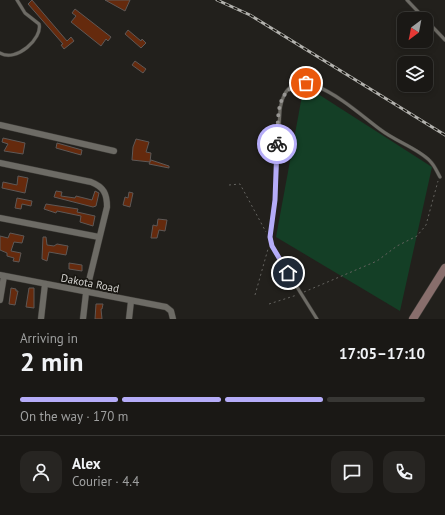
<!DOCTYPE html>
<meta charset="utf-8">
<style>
:root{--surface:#1a1815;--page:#272522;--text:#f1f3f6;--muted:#9fa0a0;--line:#383734;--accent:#b5acf8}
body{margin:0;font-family:"PT Sans",sans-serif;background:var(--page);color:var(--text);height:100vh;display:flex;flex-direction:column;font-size:15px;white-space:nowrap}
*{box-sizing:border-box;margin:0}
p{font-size:13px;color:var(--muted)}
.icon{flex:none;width:22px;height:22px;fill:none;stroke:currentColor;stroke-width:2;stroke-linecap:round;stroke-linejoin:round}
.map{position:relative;height:319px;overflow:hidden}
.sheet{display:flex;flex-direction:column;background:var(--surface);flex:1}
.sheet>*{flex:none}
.needle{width:26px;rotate:212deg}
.fabs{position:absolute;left:397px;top:12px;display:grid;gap:8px}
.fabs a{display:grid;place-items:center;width:36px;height:36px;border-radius:8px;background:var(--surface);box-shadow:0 2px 6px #0003,0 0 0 1px var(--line);font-size:20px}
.pin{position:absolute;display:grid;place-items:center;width:34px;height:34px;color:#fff;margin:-17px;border:2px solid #fff;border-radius:50%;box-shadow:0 1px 4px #0007}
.courier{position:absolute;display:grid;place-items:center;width:40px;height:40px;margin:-20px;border:3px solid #b5acf8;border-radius:50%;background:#fff;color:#222;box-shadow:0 1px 5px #0007}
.headline em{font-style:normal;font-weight:700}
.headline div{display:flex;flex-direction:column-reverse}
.headline{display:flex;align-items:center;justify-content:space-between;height:68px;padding:0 20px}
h1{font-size:26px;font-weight:700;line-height:30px}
.bar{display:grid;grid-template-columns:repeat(4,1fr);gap:6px 4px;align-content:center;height:48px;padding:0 20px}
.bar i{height:5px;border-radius:3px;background:var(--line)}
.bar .active{background:var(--accent)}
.bar p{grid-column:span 4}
.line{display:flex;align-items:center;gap:10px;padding:0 20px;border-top:1px solid var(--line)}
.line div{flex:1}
.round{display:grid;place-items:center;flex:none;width:42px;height:42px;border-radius:12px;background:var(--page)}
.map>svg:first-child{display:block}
</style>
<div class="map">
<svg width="445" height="319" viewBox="0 0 445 319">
<rect width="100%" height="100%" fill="#22201c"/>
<path fill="#143f26" d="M304,85L432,167L400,311L276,237Z"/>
<g fill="#652a0d" stroke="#5e5856">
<path d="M32,0L67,41L71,37L74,41L64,49L61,45L63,44L28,4Z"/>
<path d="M105,0H130L125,11Z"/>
<path d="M75,9L111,37L108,41L106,39L101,46L71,22L76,16L72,13Z"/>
<path d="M128,30L141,41L142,39L146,43L141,48L125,34Z"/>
<path d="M135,61L146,69L143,73L132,65Z"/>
<path d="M3,138L25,143L23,154L4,151L8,144L2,142Z"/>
<path d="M136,139L149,142L146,152L151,153L150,162L132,160L133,147Z"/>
<path d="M57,143L82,150L81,155L56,148Z"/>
<path d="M151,160L169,166V168L149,164Z"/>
<path d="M18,176L28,178L25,193L2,188L3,182L17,185Z"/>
<path d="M56,191L62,192L61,196L75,198L76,196L92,200L95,191L99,193L96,206L93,207L54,197Z"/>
<path d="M129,192L133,193L130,207L123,205L125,197L128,198Z"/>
<path d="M17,198L32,201L31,206L22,204L21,209L15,208Z"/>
<path d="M46,204L78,209L77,212L95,216L93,226L80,222L81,216L57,211L56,213L44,209Z"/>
<path d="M158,219L167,220L165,231L159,230L157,238H151L153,225L157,226Z"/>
<path d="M10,233L24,236L22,243L14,242L11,251L21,253L19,262L13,261L14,258L7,256V253L0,250V236L8,238Z"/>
<path d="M43,237H46L47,245L54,246L57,244L68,246L66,255L49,252L47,261L42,259Z"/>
<path d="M69,263L82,265V271L69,269Z"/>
<path d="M11,288L16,289V291H18L15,305L9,304Z"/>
<path d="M29,288H34V308L26,307Z"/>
<path d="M96,304H103L102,309H101L102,319H95Z"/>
</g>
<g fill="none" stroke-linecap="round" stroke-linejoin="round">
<g stroke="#3d3b37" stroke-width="4">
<g id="lane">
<path d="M407,0L425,19"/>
<path d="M426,20L445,40"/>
<path d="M0,53C16,63 43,38 39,24L25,13L17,0"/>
<path d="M317,319L282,263L272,246L270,237L275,200L280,110C289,47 357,113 381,130C395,141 419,149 430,161C435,166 437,172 440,177"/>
</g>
</g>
<g stroke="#3d3b37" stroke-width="7">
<g id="street">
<path d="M0,125L114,151"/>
<path d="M0,163L91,182C104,187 107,194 107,207L86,293L83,319"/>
<path d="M0,218L99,237"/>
<path d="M0,275L166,307L171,311L173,319"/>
<path d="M0,300L4,276"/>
<path d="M41,319L45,284"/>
<path d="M129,319L131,301"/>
</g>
</g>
<g stroke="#3d3b37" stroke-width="9">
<path id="secondary" d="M413,319L445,268"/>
</g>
<g stroke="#64635f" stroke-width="1" stroke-dasharray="2 3" stroke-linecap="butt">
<path d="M229,185L240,184L266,232"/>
<path d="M304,292L377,261L397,246L417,236L426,225L438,181"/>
<path d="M255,295L268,249"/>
<path d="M269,304L297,295"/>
</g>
<use href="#lane" stroke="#6d6b65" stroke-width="3"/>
<use href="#street" stroke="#6d6b65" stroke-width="6"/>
<use href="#secondary" stroke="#886e6c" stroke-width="8"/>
<g stroke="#b2b1ad" stroke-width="3">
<path id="rail" d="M217,0L250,15L445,135"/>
</g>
<use href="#rail" stroke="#191712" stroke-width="1.5" stroke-dasharray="4.5" stroke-linecap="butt"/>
</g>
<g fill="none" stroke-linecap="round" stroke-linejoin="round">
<path stroke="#989693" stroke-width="4" stroke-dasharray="0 7.2" d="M277,144C279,118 273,88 306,83"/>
<path stroke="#b5acf8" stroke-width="5" d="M277,144L275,200L270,237L272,246L288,273"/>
</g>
<g text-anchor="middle" stroke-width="3.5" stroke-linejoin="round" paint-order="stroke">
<g font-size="11" fill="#d7d6d3" stroke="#191712">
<text transform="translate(90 283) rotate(11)" y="4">Dakota Road</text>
</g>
</g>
</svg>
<div class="fabs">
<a><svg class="needle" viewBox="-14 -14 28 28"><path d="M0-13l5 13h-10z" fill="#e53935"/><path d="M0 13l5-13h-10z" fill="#9fa0a0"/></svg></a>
<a><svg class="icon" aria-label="layers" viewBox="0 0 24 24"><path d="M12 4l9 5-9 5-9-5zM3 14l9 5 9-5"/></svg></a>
</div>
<div class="pin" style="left:306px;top:83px;background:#ea580c"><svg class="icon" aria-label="bag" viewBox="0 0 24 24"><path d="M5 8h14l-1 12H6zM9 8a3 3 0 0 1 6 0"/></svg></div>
<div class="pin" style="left:288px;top:273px;background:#1f2937"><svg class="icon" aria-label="home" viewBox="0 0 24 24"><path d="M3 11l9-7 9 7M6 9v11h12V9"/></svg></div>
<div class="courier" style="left:277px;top:144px"><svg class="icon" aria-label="bike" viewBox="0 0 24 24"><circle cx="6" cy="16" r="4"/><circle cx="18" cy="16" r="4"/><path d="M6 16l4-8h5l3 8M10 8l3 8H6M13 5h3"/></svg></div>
</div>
<section class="sheet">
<div class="headline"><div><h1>2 min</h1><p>Arriving in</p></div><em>17:05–17:10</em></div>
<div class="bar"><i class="active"></i><i class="active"></i><i class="active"></i><i></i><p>On the way · 170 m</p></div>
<div class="line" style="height:72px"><a class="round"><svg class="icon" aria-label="person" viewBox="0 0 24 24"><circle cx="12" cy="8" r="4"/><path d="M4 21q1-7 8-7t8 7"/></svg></a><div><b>Alex</b><p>Courier · 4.4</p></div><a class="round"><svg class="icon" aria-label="chat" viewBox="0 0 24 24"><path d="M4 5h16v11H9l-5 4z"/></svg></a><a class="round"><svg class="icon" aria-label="phone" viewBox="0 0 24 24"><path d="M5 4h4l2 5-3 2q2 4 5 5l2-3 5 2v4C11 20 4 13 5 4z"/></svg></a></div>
</section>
